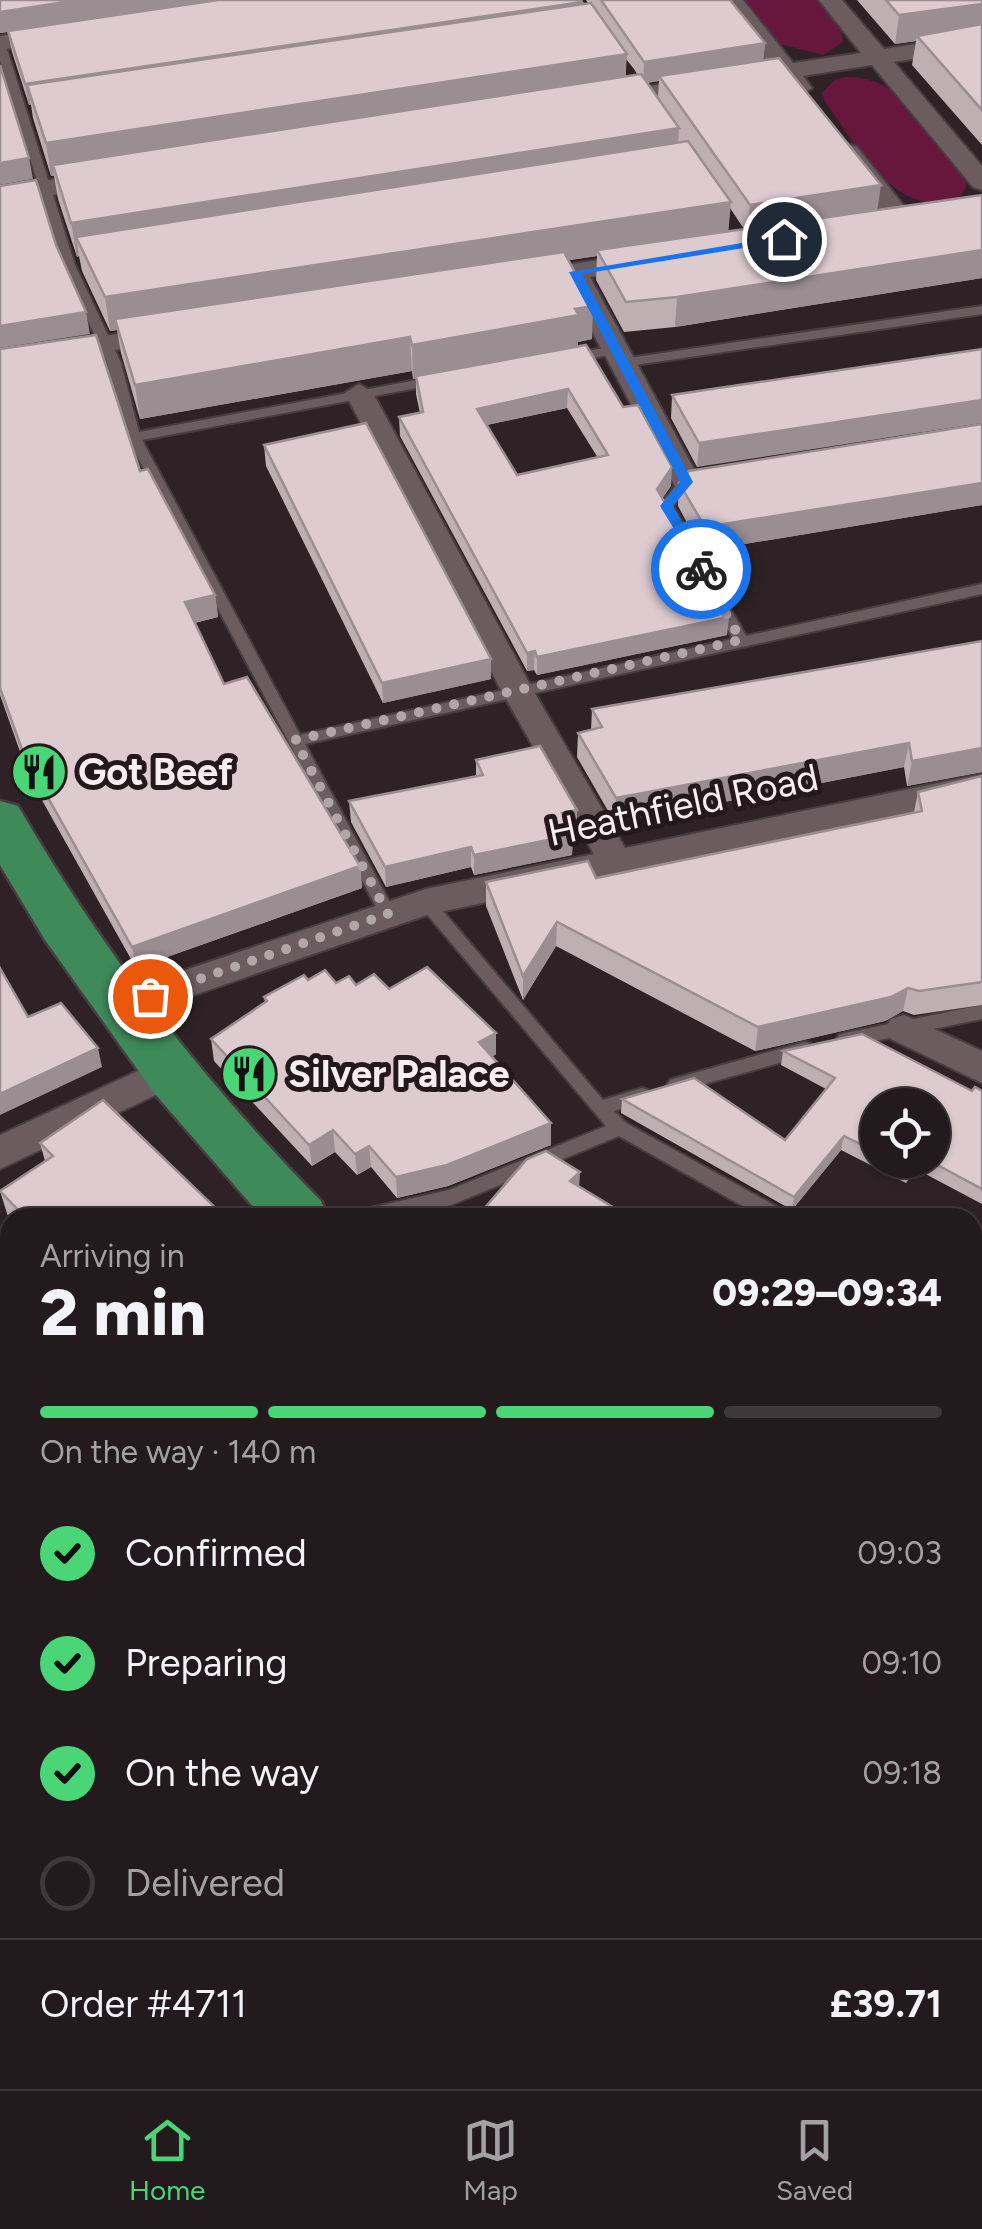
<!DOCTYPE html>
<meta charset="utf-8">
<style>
:root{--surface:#221a1c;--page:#2a2325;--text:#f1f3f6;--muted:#a2a1a3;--line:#3f383b;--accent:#4ad677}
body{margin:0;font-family:Figtree,sans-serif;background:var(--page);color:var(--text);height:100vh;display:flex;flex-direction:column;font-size:38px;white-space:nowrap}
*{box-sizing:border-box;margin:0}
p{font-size:32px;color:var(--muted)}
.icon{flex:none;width:55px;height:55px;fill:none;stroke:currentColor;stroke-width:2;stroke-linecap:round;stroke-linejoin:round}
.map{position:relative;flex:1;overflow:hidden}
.sheet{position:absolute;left:0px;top:1208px;width:982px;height:882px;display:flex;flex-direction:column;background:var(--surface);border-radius:30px 30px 0 0;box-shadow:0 2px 8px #0004,0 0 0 2px var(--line)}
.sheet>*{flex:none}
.buttons{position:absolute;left:860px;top:1088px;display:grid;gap:20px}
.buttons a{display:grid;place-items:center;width:90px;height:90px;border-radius:50%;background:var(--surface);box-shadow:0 2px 8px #0004,0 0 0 2px var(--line);font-size:50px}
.pin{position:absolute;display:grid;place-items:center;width:85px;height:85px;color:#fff;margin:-42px;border:5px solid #fff;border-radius:50%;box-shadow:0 2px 10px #0007}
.courier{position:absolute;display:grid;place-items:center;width:100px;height:100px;margin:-50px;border:8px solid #1a73e8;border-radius:50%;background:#fff;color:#222;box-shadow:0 2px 12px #0007}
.summary em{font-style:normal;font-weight:800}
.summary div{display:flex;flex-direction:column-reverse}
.summary{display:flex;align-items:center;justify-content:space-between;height:170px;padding:0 40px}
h1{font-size:65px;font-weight:800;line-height:75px}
.bar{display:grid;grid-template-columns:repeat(4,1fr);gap:15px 10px;align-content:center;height:120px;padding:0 40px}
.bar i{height:12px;border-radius:8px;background:var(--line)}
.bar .on{background:var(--accent)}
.bar p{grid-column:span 4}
.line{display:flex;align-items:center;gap:25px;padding:0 40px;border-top:2px solid var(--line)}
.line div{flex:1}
ol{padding:0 40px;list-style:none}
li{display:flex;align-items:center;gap:30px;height:110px}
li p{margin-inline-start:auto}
li .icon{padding:10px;border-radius:50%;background:var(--accent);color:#111;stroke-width:4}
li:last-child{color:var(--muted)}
li i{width:55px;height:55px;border:5px solid var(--line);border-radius:50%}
.menu{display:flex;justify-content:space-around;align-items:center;height:140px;border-top:2px solid var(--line);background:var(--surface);font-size:28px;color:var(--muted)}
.menu a{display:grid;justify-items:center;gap:5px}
.menu .on{color:var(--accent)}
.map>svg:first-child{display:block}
</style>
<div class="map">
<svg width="982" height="2089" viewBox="0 0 982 2089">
<rect width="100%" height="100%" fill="#2e2226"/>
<g fill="#66173b">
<path d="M743,0H820L841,26L843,42L823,55L776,43Z"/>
<path d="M845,77C902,75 931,131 963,170L967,183C962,199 954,203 938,203C885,203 854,140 825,102L822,93L834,80Z"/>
<path d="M0,1552L10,1561V2080H524L518,2089H0Z"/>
</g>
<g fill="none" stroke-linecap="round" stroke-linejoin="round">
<g stroke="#483d41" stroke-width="4">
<g id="lane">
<path d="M0,40L5,43L75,265L121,363L139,432L438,376L445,380L438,384L142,440L300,735L733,639L710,597L717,592L722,594L746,636L982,584V594L305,744L396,914L388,920L382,918L127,437L107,363L63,265L0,61Z"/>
<path d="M982,306V314L622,367L615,363L622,359Z"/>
<path d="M617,346L623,350L622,353L568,362L561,358L568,354Z"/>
<path d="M686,478L693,482L673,506L685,526L678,530L673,529L659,506L681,479Z"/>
<path d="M426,896L432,898L603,1100L642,1088L648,1090L651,1095L648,1100L614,1111L626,1123L788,1213L790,1218H764L619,1136L451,1205L396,1218H352L354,1213L361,1210L449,1190L606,1126L420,906L418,902Z"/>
<path d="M982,1005V1019L845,1047L839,1045L836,1040L839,1035L845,1033Z"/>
<path d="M805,1042L811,1044L814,1049L811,1054L676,1092L670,1090L667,1085L670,1080L676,1078Z"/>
<path d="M0,1315L10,1321V1342L0,1336Z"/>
<path d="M972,1316L982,1320V1337L972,1334Z"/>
<path d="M534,2080H559L555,2089H530Z"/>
</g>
</g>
<g stroke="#483d41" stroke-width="4">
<g id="street">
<path d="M720,0H743L793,63L861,53L819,0H842L884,49L982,34V48L894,62L982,166V190L973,187L872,65L803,76L812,88L800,95L791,93L781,80L596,105L593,100L596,95L605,93L771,67Z"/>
<path d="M61,26L73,33L69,38L0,50V36Z"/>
<path d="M848,144L857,147L911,215L915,221L911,227H893L839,157L835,152L839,147Z"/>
<path d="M106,171L119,179L115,184L0,204V188Z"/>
<path d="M645,253L658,261L654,267L590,277L695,471L740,469L745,475L740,481L686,491L676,488L565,281L526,287L513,279L526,271Z"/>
<path d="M170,326L180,328L184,334L180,340L0,368V352Z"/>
<path d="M359,384L373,393L533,690L625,848L982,774V798L430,914L118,1021L105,1017L100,1007L105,997L426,889L594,854L501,690L345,393Z"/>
<path d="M904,1015L982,1051V1083L891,1039L885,1029L891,1019Z"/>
<path d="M170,1056L183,1060L189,1071L183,1082L0,1169V1135Z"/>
</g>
</g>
<g stroke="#483d41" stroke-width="5">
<g id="primary">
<path d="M0,801L18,806C103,952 203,1081 321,1201L329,1218H263L155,1094L45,940L0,865Z"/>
<path d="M972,1668L982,1672V1739L972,1735Z"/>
</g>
</g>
<use href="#lane" fill="#6b5c60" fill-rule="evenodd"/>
<use href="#street" fill="#6b5c60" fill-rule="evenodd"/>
<use href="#primary" fill="#3f8a59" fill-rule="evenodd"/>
</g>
<g fill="#beafb3" fill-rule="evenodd">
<path d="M0,0L582,4L588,3L586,0H730L765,43L763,60L877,210L982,195V278L675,327L624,332L596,280L597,256L569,260L592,339L578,342V347L671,486L662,498L727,635L537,675L534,670L527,671L400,436L399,417L420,413L416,394V378L413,379L412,371L140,419L121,353L117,330L110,331L82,271L79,256L77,257L58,199L54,176H51L33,118L31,105H29L12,52L8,32L0,33ZM626,59L634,69L637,74L626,76ZM659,81L658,98L647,83ZM730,208L744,229L728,231ZM567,408L598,458L517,475L487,425Z"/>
<path d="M857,0H982V145L912,65L916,41L895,44Z"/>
<path d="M0,349L140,471L215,595L218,617L195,623L224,684L360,866L362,888L136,968L29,777L0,695Z"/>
<path d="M982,349L697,467L671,418L672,395Z"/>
<path d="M982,424V505L702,551L678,506L679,483Z"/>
<path d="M264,445L491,679L383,703L266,466Z"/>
<path d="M982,641V772L907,786L904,767L615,823L577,757L578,733L591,730L592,709Z"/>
<path d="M476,760L577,810L576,830L571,831L573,835L572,855L474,875L471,867L386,887L351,822L349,801L476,776Z"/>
<path d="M982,776V1005L914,1015L903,1011L885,1021L755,1051L556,946L523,1000L486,906V882L596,878L914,812L918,792Z"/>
<path d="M308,980L389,989L496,1033V1054L492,1057L551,1123V1145L448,1186L397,1198L371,1167L357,1175L335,1152L312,1166L214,1061L211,1039L265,1002L264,997Z"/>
<path d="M783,1051L972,1091H982V1204L916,1169L906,1183L841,1150L792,1210L621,1113L622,1099L785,1140L826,1089L781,1065ZM878,1105L932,1160H878Z"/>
<path d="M40,1143L226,1218H10V1223L0,1191L45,1161Z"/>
<path d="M972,1409L982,1414V1604L972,1598Z"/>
<path d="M882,2080H956L951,2089H876Z"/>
</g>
<g fill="#9b8e92">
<path d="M78,0H215L0,33V12Z"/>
<path d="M582,2V22L27,85L31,105H29L25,84Z"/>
<path d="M982,4V32L917,36L916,41L895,44L899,15Z"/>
<path d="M765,43L763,64L659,76V81L643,83L644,62Z"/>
<path d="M627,54L625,86L53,165L54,176H51L46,143Z"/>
<path d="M679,128L677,161L76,237L79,256L77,257L71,223Z"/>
<path d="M29,158L33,179L0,185V163Z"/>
<path d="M881,185L877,212L747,232L750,205Z"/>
<path d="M731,202L728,235L597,250V256L118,330L115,319L117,330L110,331L105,297Z"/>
<path d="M982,250V278L675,327L677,297Z"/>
<path d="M593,306L592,339L578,342V349L413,379L412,345Z"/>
<path d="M86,312L90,334L0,348V326Z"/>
<path d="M410,337L412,371L140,419L135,385Z"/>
<path d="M568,389L567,408L477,427V409Z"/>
<path d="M982,400V423L697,467L699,443Z"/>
<path d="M672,467L671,486L656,508L657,489Z"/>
<path d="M982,483V505L702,551L705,527Z"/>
<path d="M215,595L218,617L188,624L185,602Z"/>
<path d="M729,617L727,635L537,675V657Z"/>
<path d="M535,651L534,670L527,671V653Z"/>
<path d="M491,659V679L383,703L382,683Z"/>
<path d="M909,743L904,767L615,823L616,798Z"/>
<path d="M982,748V772L907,786L912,761Z"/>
<path d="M577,810L576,830L561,833L562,813Z"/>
<path d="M573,835L572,855L474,875V855Z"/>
<path d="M471,847V867L386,887L385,867Z"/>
<path d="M360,866L362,888L136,968L132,947Z"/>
<path d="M557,922L556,946L523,1000V976Z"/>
<path d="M908,988L903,1011L885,1021L755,1051L758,1027Z"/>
<path d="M496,1033V1054L479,1064V1042Z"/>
<path d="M98,1048L102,1067L0,1115V1094Z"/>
<path d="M551,1123V1145L448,1186L397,1198L396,1177Z"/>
<path d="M333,1130L335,1152L312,1166L309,1145Z"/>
<path d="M844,1136L841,1150L792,1210L794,1197Z"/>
<path d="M369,1146L371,1167L357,1175L355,1154Z"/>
<path d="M916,1160H918L916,1169L906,1183L910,1170Z"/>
<path d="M580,1172L579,1190L570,1181Z"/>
<path d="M0,1498L6,1515L0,1521Z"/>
</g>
<g fill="#ddcbd0" stroke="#9b8e92" stroke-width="2.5" fill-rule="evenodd">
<path d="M0,0H78L0,12Z"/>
<path d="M218,0H581L582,2L25,84L8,31Z"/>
<path d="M601,0H730L765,43L644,62Z"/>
<path d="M886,0H982V4L899,15Z"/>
<path d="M591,3L627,54L46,143L27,85Z"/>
<path d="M982,24V110L917,36Z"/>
<path d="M779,58L881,185L750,205L659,76Z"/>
<path d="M0,65L29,158L0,163Z"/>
<path d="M641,74L679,128L71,223L53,165Z"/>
<path d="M688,141L731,202L105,297L76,237Z"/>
<path d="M36,180L56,245L86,312L0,326V186Z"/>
<path d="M982,195V250L677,297L626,302L597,250Z"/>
<path d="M564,252L593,306L575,309L579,315L412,345L410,337L135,385L115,319Z"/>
<path d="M96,335L140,471L148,469L215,595L185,602L224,684L247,677L360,866L132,947L24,755L0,688V349Z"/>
<path d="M586,345L623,407L638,405L672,467L657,489L729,617L537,657L535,651L527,653L399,417L423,412L416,376ZM568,389L608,455L517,475L477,409Z"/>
<path d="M982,349V400L699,443L672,395Z"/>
<path d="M366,423L491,659L382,683L264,445Z"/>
<path d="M982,424V483L705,527L679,483L689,471Z"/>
<path d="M982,641V748L912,761L909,743L616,798L578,733L602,727L592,709Z"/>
<path d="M540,746L577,810L562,813L573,835L474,855L471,847L385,867L349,801L483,775L476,760Z"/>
<path d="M982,776V982L919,991L908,988L891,997L758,1027L557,922L523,976L486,882L588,861L596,878L922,811L918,792Z"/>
<path d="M427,967L496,1033L479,1042L551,1123L447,1165L396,1177L369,1146L355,1154L333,1130L309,1145L211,1039L267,1001L264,997L304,975L308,980L325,970L336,983L349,976L356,985L374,974L389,989Z"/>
<path d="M0,968L28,1017L61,1003L98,1048L0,1094Z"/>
<path d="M862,1034L972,1091L975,1087L982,1091V1189L928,1160H932V1105H878V1153L844,1136L794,1197L622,1099L694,1078L785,1140L835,1078L783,1051Z"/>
<path d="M103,1100L226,1218H26L0,1191L53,1156L40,1143Z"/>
<path d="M546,1151L580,1172L570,1181L631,1218H476L527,1159Z"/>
<path d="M891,1160H916L910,1170Z"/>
<path d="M972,1409L982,1414V1584L972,1578Z"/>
<path d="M972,1775L982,1781V2033L972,2051Z"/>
<path d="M828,2080H861L874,2089H823Z"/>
<path d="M882,2080H949L944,2089H876Z"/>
</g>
<path fill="#1a73e8" d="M784,236L788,241L582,274L693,482L673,506L708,569L701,573L660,506L680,482L569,272Z"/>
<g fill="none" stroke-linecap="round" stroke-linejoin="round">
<path stroke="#b1a7aa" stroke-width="10" stroke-dasharray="0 18" d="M150,996L388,914L295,740L741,640L701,569"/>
</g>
<defs>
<g id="restaurant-disc" transform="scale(2.875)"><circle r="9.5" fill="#4ad677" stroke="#24181c"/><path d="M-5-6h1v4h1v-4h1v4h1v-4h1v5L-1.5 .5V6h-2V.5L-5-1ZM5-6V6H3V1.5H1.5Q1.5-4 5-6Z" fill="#111"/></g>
</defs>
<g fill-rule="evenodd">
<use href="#restaurant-disc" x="39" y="772"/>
<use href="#restaurant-disc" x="249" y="1074"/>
</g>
<g text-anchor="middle" stroke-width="10" stroke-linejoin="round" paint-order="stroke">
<g font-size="38" font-weight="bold" fill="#f7eef1" stroke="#24181c" text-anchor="start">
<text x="78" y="785">Got Beef</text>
<text x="288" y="1087">Silver Palace</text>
</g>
<g font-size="38" fill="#f7eef1" stroke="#24181c">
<text transform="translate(683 805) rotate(-12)" y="13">Heathfield Road</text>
</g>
</g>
</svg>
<div class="buttons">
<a><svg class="icon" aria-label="locate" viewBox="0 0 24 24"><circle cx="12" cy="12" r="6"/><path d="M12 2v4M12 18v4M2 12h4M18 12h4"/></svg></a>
</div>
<div class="pin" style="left:150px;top:996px;background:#ea580c"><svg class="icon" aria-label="bag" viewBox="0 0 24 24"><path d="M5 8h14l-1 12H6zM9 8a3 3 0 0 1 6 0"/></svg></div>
<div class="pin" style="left:784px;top:239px;background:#1f2937"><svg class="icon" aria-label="home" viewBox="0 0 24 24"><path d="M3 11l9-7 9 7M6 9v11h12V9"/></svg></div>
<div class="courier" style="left:701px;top:569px"><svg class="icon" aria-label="bike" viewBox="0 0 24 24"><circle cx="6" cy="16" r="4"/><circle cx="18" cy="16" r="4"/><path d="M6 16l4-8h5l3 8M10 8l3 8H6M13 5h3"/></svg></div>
<section class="sheet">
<div class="summary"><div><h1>2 min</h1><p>Arriving in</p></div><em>09:29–09:34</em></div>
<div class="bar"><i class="on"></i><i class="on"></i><i class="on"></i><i></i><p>On the way · 140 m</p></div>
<ol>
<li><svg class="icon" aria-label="check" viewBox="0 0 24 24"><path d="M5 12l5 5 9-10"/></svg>Confirmed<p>09:03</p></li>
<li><svg class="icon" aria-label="check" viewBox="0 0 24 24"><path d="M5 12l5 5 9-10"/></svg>Preparing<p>09:10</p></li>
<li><svg class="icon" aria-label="check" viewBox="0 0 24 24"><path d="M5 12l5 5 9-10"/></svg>On the way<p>09:18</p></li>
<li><i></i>Delivered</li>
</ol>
<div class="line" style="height:130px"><div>Order #4711</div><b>£39.71</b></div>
</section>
</div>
<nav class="menu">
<a class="on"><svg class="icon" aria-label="home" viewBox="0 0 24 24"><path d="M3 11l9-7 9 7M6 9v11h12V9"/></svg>Home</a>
<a><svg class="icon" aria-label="map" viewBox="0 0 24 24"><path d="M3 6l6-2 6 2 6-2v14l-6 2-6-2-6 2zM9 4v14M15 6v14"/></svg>Map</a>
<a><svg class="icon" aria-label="saved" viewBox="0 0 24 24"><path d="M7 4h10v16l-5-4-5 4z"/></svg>Saved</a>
</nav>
